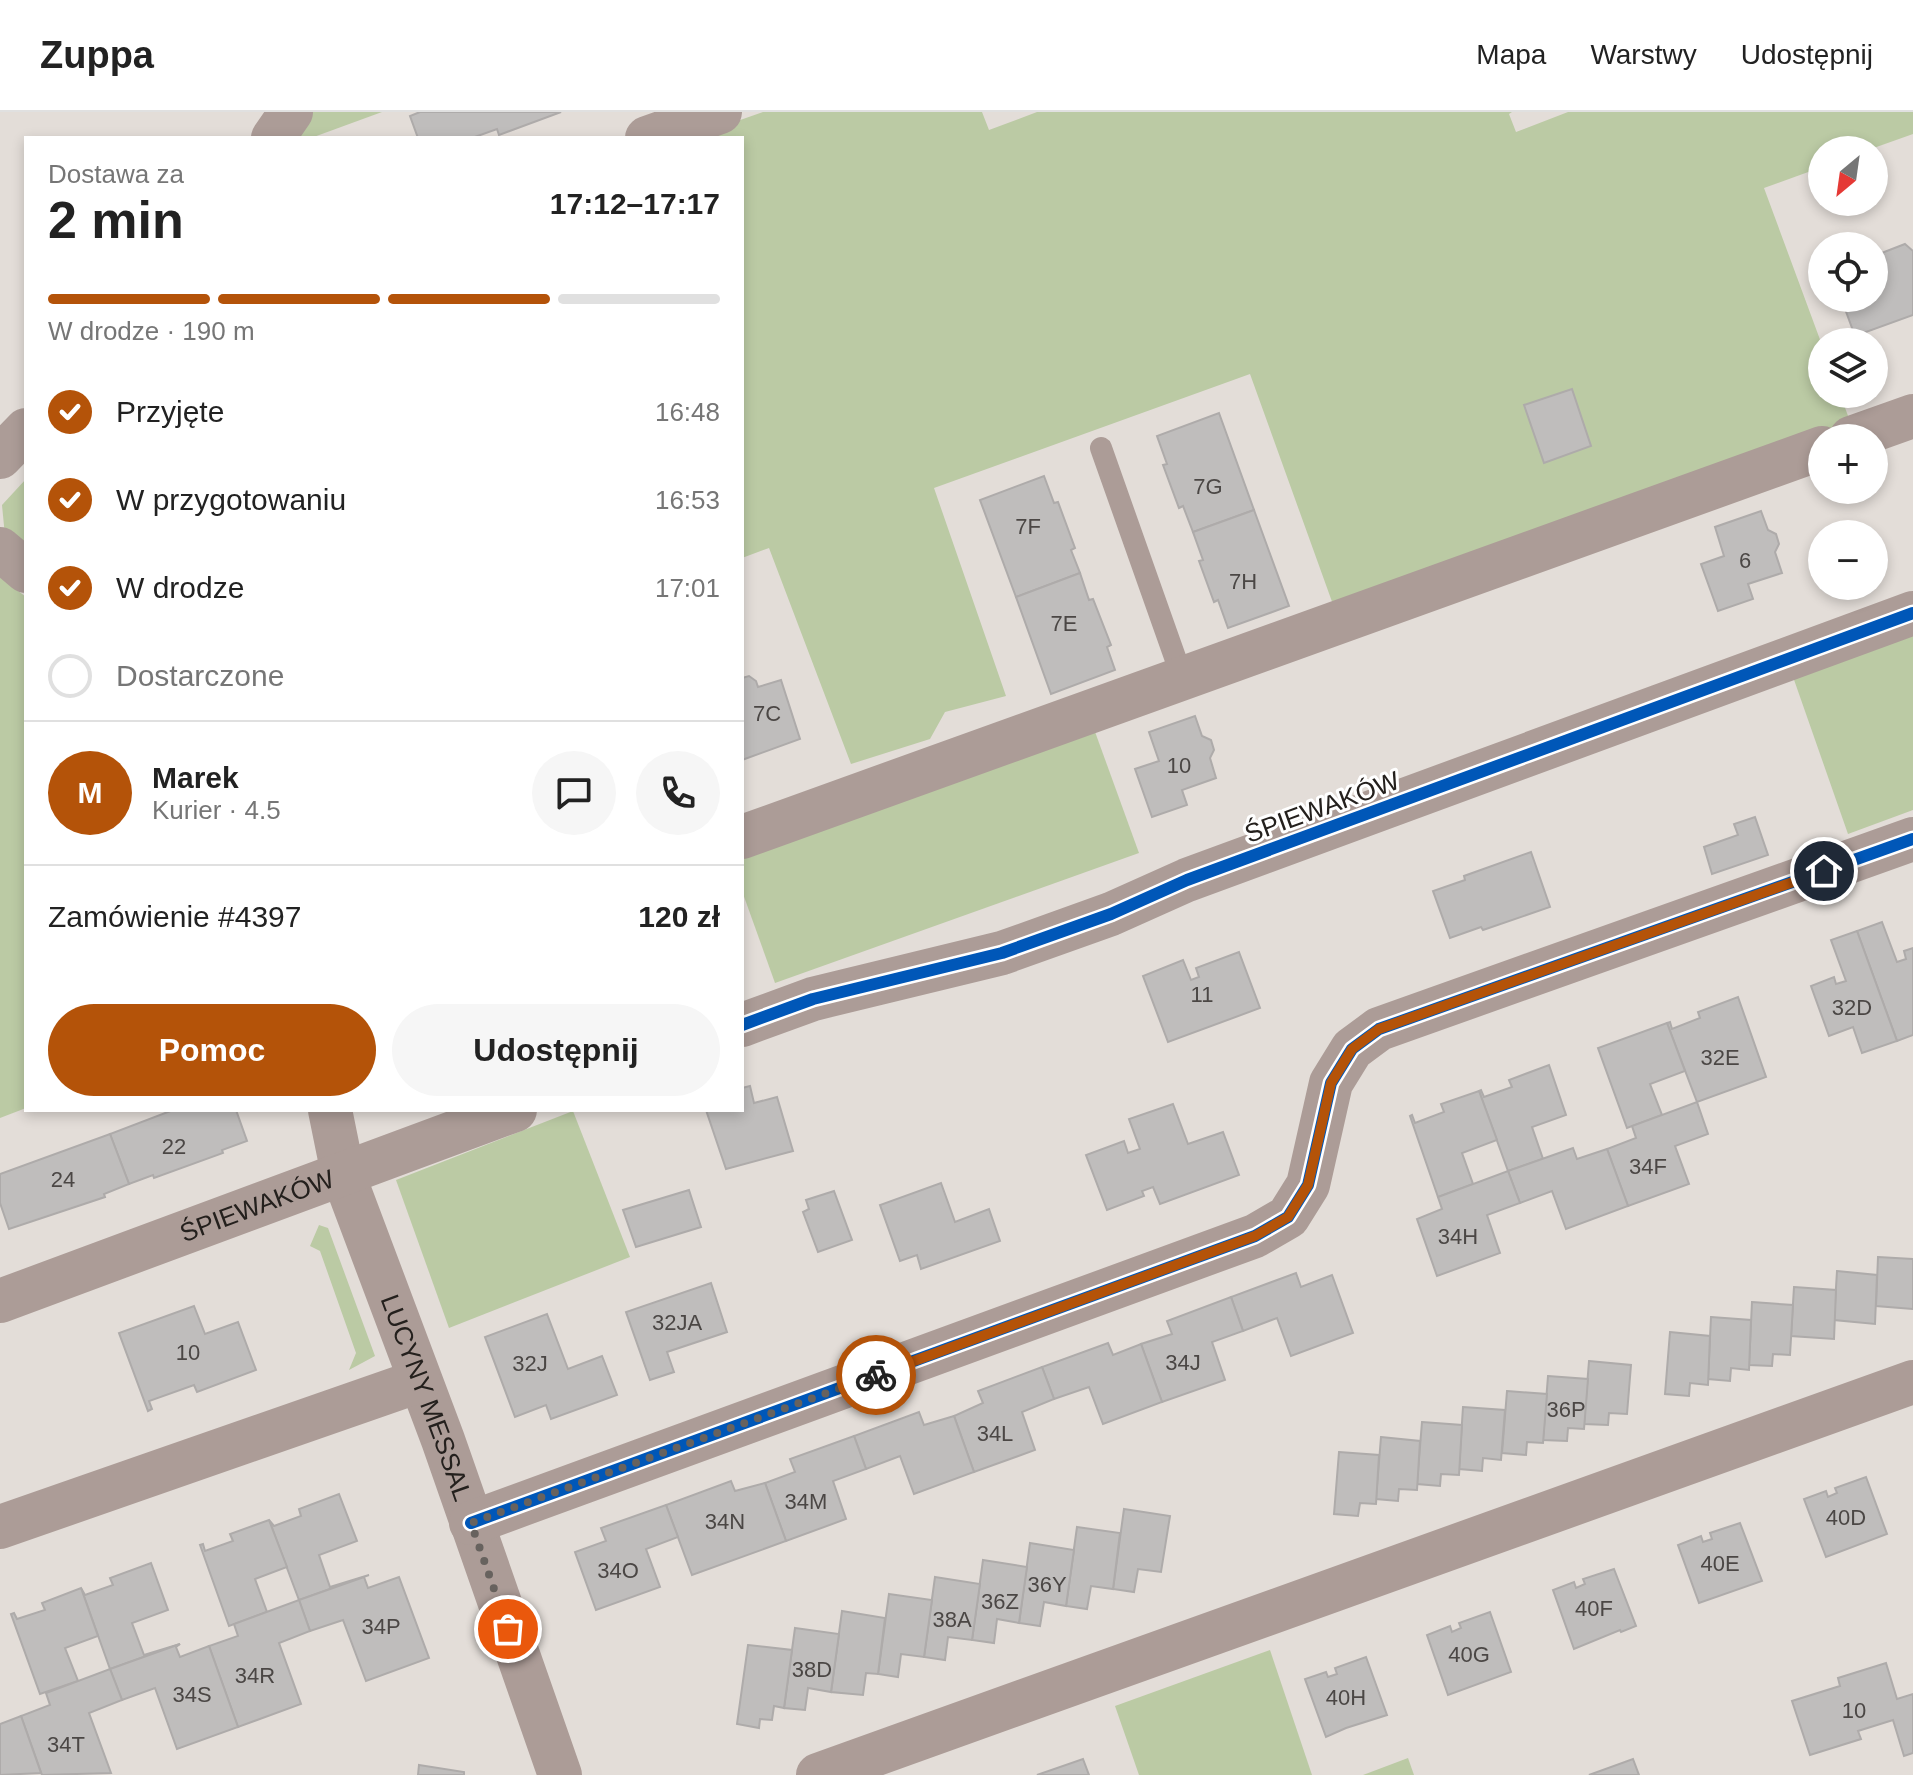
<!DOCTYPE html>
<html lang="pl">
<meta charset="utf-8">
<style>
:root{--surface:#fff;--page:#f6f6f6;--text:#222;--muted:#767676;--line:#e0e0e0;--accent:#b45309}
body{margin:0;font-family:Arial,sans-serif;background:var(--page);color:var(--text);height:100vh;display:flex;flex-direction:column;font-size:30px;white-space:nowrap}
*{box-sizing:border-box;margin:0}
p{font-size:26px;color:var(--muted)}
.icon{flex:none;width:44px;height:44px;fill:none;stroke:currentColor;stroke-width:2;stroke-linecap:round;stroke-linejoin:round}
.map{position:relative;flex:1;overflow:hidden}
.details{position:absolute;left:24px;top:24px;width:720px;height:976px;display:flex;flex-direction:column;background:var(--surface);border-radius:0px;box-shadow:0 4px 12px #0003}
.details>*{flex:none}
.needle{width:52px;rotate:209deg}
.fabs{position:absolute;left:1808px;top:24px;display:grid;gap:16px}
.fabs a{display:grid;place-items:center;width:80px;height:80px;border-radius:50%;background:var(--surface);box-shadow:0 4px 12px #0003;font-size:40px}
.pin{position:absolute;display:grid;place-items:center;width:68px;height:68px;color:#fff;margin:-34px;border:4px solid #fff;border-radius:50%;box-shadow:0 2px 8px #0007}
.courier{position:absolute;display:grid;place-items:center;width:80px;height:80px;margin:-40px;border:6px solid #b45309;border-radius:50%;background:#fff;color:#222;box-shadow:0 2px 10px #0007}
.headline em{font-style:normal;font-weight:700}
.headline div{display:flex;flex-direction:column-reverse}
.headline{display:flex;align-items:center;justify-content:space-between;height:136px;padding:0 24px}
h1{font-size:52px;font-weight:700;line-height:60px}
.bar{display:grid;grid-template-columns:repeat(4,1fr);gap:12px 8px;align-content:center;height:96px;padding:0 24px}
.bar i{height:10px;border-radius:6px;background:var(--line)}
.bar .on{background:var(--accent)}
.bar p{grid-column:span 4}
.line{display:flex;align-items:center;gap:20px;padding:0 24px;border-top:2px solid var(--line)}
.line div{flex:1}
.round{display:grid;place-items:center;flex:none;width:84px;height:84px;border-radius:42px;background:var(--page)}
ol{padding:0 24px;list-style:none}
li{display:flex;align-items:center;gap:24px;height:88px}
li p{margin-inline-start:auto}
li .icon{padding:8px;border-radius:50%;background:var(--accent);color:#fff;stroke-width:4}
li:last-child{color:var(--muted)}
li i{width:44px;height:44px;border:4px solid var(--line);border-radius:50%}
.action{display:flex;gap:16px;margin-top:auto;padding:16px 24px}
.action a{flex:1;height:92px;border-radius:48px;background:var(--accent);color:#fff;font-size:32px;font-weight:700;line-height:92px;text-align:center}
.action a+a{background:var(--page);color:var(--text)}
header{display:flex;align-items:center;gap:48px;box-sizing:border-box;height:112px;padding:0 40px;background:var(--surface);border-bottom:2px solid var(--line)}
header strong{font-size:38px}
nav{display:flex;gap:44px;margin-inline-start:auto;font-size:28px}
.map>svg:first-child{display:block}
</style>
<header>
<strong>Zuppa</strong>
<nav><a>Mapa</a><a>Warstwy</a><a>Udostępnij</a></nav>
</header>
<div class="map">
<svg width="1913" height="1663" viewBox="0 0 1913 1663">
<rect width="100%" height="100%" fill="#e3ddd8"/>
<g fill="#bbcaa4">
<path d="M306,0H382L311,26H288Z"/>
<path d="M763,0H982L989,18L1037,0H1512L1509,2L1516,20L1568,0H1913V22L1868,38H1822V55L1764,76L1822,233V282H1840L1851,312L1335,498L1250,262L934,376L1006,584L945,600L930,627L851,652L769,436L742,446V26H689Z"/>
<path d="M26,367V441L5,424L2,393Z"/>
<path d="M0,465L26,485V996L0,1006Z"/>
<path d="M1913,518V698L1848,722L1792,562Z"/>
<path d="M1094,617L1139,741L775,871L742,779V742Z"/>
<path d="M573,999L630,1145L449,1216L396,1068Z"/>
<path d="M319,1113L328,1116L375,1244L349,1258L356,1241L320,1139L310,1134Z"/>
<path d="M1270,1538L1312,1663H1139L1115,1594Z"/>
<path d="M1408,1646L1414,1663H1363Z"/>
</g>
<g fill="#bfbdbc" stroke="#aeabaa" stroke-width="2">
<path d="M420,0H561L499,23L497,17L472,26H418L410,4Z"/>
<path d="M1905,132L1913,139V203L1855,224L1841,186H1874V144Z"/>
<path d="M1572,277L1591,334L1544,351L1524,293Z"/>
<path d="M1219,301L1254,398L1193,420L1183,394L1179,396L1163,353L1167,352L1157,324Z"/>
<path d="M1044,364L1054,391L1058,390L1075,436L1071,438L1080,461L1016,485L980,388Z"/>
<path d="M1254,398L1289,494L1228,516L1218,488L1214,490L1199,449L1203,448L1193,420Z"/>
<path d="M1761,399L1768,418L1776,422L1779,432L1775,440L1782,461L1748,472L1753,487L1718,499L1701,452L1724,444L1715,415Z"/>
<path d="M1080,461L1089,488L1093,487L1111,533L1107,535L1115,558L1051,582L1016,485Z"/>
<path d="M749,564L756,569L758,575L781,568L800,627L742,648V566Z"/>
<path d="M1195,604L1202,624L1211,628L1214,638L1210,646L1216,666L1182,678L1187,693L1152,705L1135,657L1159,649L1149,620Z"/>
<path d="M1755,705L1768,743L1712,762L1704,735L1738,723L1734,712Z"/>
<path d="M1531,740L1550,795L1483,818L1481,815L1450,826L1433,779L1465,768L1464,764Z"/>
<path d="M1882,810L1897,850L1906,847L1904,839L1913,836V923L1897,929L1857,819Z"/>
<path d="M1857,819L1897,929L1862,941L1853,915L1829,924L1811,874L1834,865L1836,872L1846,869L1831,828Z"/>
<path d="M1239,840L1260,896L1168,930L1143,864L1183,848L1191,868L1199,865L1196,856Z"/>
<path d="M1738,885L1766,965L1697,990L1667,911L1670,910L1672,917L1700,906L1698,900Z"/>
<path d="M1667,911L1685,959L1650,972L1662,1003L1627,1016L1598,936Z"/>
<path d="M1549,953L1566,1003L1532,1015L1543,1047L1508,1059L1479,979L1481,978L1484,985L1512,975L1509,968Z"/>
<path d="M750,974L754,991L777,985L793,1039L726,1057L706,998H742V976Z"/>
<path d="M1479,979L1497,1028L1462,1041L1473,1072L1438,1085L1410,1004L1412,1003L1415,1011L1444,1000L1441,992Z"/>
<path d="M1697,990L1708,1022L1675,1034L1689,1072L1628,1094L1607,1037L1636,1026L1632,1014Z"/>
<path d="M1173,992L1188,1032L1223,1020L1239,1063L1160,1092L1153,1075L1142,1079L1144,1084L1107,1098L1086,1043L1124,1029L1128,1041L1140,1037L1129,1007Z"/>
<path d="M173,998H236L247,1029L222,1038L223,1041L154,1066L153,1063L129,1072L110,1022Z"/>
<path d="M110,1022L129,1072L104,1082L105,1085L9,1117L0,1091V1062Z"/>
<path d="M1573,1036L1577,1047L1607,1037L1628,1094L1566,1117L1552,1079L1520,1091L1508,1059Z"/>
<path d="M1508,1059L1520,1091L1487,1103L1500,1141L1437,1164L1417,1107L1442,1097L1438,1085Z"/>
<path d="M941,1071L955,1110L989,1097L1000,1129L921,1157L917,1143L900,1149L880,1093Z"/>
<path d="M689,1078L701,1115L636,1135L623,1098Z"/>
<path d="M834,1079L852,1128L818,1140L803,1100L809,1097L806,1088Z"/>
<path d="M1878,1145L1913,1147V1197L1876,1194Z"/>
<path d="M1837,1159L1877,1163L1875,1212L1834,1208Z"/>
<path d="M1296,1161L1301,1175L1332,1163L1353,1221L1291,1244L1277,1206L1243,1219L1231,1185Z"/>
<path d="M711,1171L727,1220L667,1240L674,1260L650,1268L626,1200Z"/>
<path d="M1794,1175L1836,1178L1834,1227L1791,1224Z"/>
<path d="M1231,1185L1243,1219L1212,1230L1225,1268L1162,1290L1141,1232L1172,1222L1167,1209Z"/>
<path d="M1752,1190L1793,1193L1790,1243L1773,1242L1772,1254L1749,1253Z"/>
<path d="M194,1194L205,1222L238,1210L256,1258L197,1280L194,1273L149,1289L152,1297L148,1299L119,1221Z"/>
<path d="M547,1202L568,1257L602,1244L617,1283L551,1307L546,1293L515,1305L485,1225Z"/>
<path d="M1711,1205L1751,1208L1749,1258L1731,1256L1730,1269L1708,1267Z"/>
<path d="M1670,1220L1710,1224L1708,1273L1690,1271L1689,1284L1665,1282Z"/>
<path d="M1108,1231L1113,1243L1141,1232L1162,1290L1103,1312L1089,1275L1054,1287L1042,1255Z"/>
<path d="M1589,1249L1631,1253L1627,1302L1609,1301L1608,1313L1584,1312Z"/>
<path d="M1042,1255L1054,1287L1022,1300L1035,1338L974,1360L954,1304L983,1291L978,1279Z"/>
<path d="M1548,1264L1588,1267L1584,1317L1568,1316L1567,1329L1543,1328Z"/>
<path d="M1507,1279L1547,1282L1543,1331L1527,1330L1526,1343L1502,1341Z"/>
<path d="M1463,1295L1505,1298L1501,1348L1483,1346L1482,1359L1459,1357Z"/>
<path d="M919,1300L924,1313L954,1304L974,1360L914,1382L900,1344L866,1357L854,1324Z"/>
<path d="M1422,1310L1462,1313L1459,1363L1441,1362L1440,1374L1417,1372Z"/>
<path d="M854,1324L866,1357L833,1369L846,1407L786,1429L765,1371L795,1360L790,1347Z"/>
<path d="M1381,1325L1420,1329L1417,1378L1399,1377L1398,1389L1376,1387Z"/>
<path d="M1339,1340L1379,1343L1376,1392L1360,1391L1358,1404L1334,1402Z"/>
<path d="M1866,1365L1887,1422L1826,1445L1804,1387L1826,1379L1828,1385L1837,1381L1835,1376Z"/>
<path d="M731,1369L735,1379L765,1371L786,1429L692,1463L666,1393Z"/>
<path d="M339,1382L357,1429L319,1443L330,1475L369,1463L299,1488L269,1408L274,1414L301,1404L299,1397Z"/>
<path d="M666,1393L678,1425L646,1437L660,1475L596,1498L575,1440L606,1429L601,1416Z"/>
<path d="M1124,1397L1170,1404L1161,1460L1138,1457L1134,1480L1113,1477Z"/>
<path d="M269,1408L287,1455L255,1467L267,1500L229,1514L200,1433L203,1432L205,1439L233,1429L230,1422Z"/>
<path d="M1740,1411L1762,1469L1699,1491L1678,1433L1701,1424L1703,1430L1712,1427L1710,1421Z"/>
<path d="M1077,1415L1120,1421L1113,1477L1091,1474L1087,1497L1066,1494Z"/>
<path d="M1030,1431L1074,1438L1066,1494L1044,1490L1040,1514L1019,1511Z"/>
<path d="M983,1448L1027,1455L1019,1511L997,1507L994,1531L972,1528Z"/>
<path d="M151,1451L168,1498L132,1511L144,1543L180,1532L110,1557L81,1476L85,1483L113,1473L110,1466Z"/>
<path d="M1614,1457L1636,1514L1621,1520L1620,1518L1574,1537L1553,1478L1574,1470L1576,1476L1585,1472L1583,1467Z"/>
<path d="M364,1465L368,1476L399,1465L429,1546L366,1569L343,1508L310,1519L299,1488Z"/>
<path d="M935,1465L980,1472L972,1528L948,1525L945,1548L924,1545Z"/>
<path d="M81,1476L98,1524L65,1536L78,1569L40,1582L11,1502L14,1501L17,1507L45,1498L42,1491Z"/>
<path d="M889,1482L932,1488L924,1545L901,1542L898,1565L878,1562Z"/>
<path d="M299,1488L310,1519L279,1531L301,1592L238,1615L209,1534L238,1524L234,1512Z"/>
<path d="M842,1499L885,1506L878,1562L866,1561L863,1583L831,1580Z"/>
<path d="M1490,1500L1511,1560L1448,1583L1427,1523L1450,1514L1452,1520L1461,1516L1459,1511Z"/>
<path d="M795,1516L839,1522L831,1580L808,1576L805,1598L784,1596Z"/>
<path d="M180,1532L176,1535L180,1545L209,1534L238,1615L177,1637L155,1576L122,1588L110,1557Z"/>
<path d="M748,1533L792,1538L784,1596L774,1594L772,1608L760,1607L759,1616L737,1612Z"/>
<path d="M1366,1545L1387,1603L1346,1616L1326,1625L1305,1567L1326,1560L1328,1565L1337,1562L1335,1556Z"/>
<path d="M1886,1551L1897,1587L1913,1582V1641L1904,1644L1893,1608L1858,1619L1861,1627L1810,1643L1792,1589L1840,1574L1838,1566Z"/>
<path d="M110,1557L122,1588L89,1601L111,1661L42,1663L21,1604L50,1593L46,1581Z"/>
<path d="M21,1604L41,1661L0,1663V1612Z"/>
<path d="M1083,1647L1089,1663H1037Z"/>
<path d="M1633,1647L1639,1663H1589Z"/>
<path d="M419,1653L464,1660V1663H418Z"/>
</g>
<g fill="none" stroke-linecap="round" stroke-linejoin="round">
<path stroke="#ac9c97" stroke-width="22" d="M1101,336L1182,565"/>
<g stroke="#ac9c97" stroke-width="44">
<path d="M273,26L291,0"/>
<path d="M647,26L720,0"/>
<path d="M1851,326L1913,304"/>
<path d="M0,345L26,318"/>
<path d="M0,437L26,459"/>
<path d="M742,725L1822,336"/>
<path d="M742,913L813,887L1002,841L1111,802L1187,768L1913,501"/>
<path id="s1" d="M330,998L343,1062L443,1328L560,1663"/>
<path id="s2" d="M0,1189L515,998"/>
<path d="M471,1411L1255,1124L1288,1105L1308,1073L1331,971L1352,937L1379,917L1913,727"/>
<path d="M0,1415L419,1269"/>
<path d="M818,1663L1913,1270"/>
</g>
<g stroke="#fff" stroke-width="17">
<g id="cycleway">
<path d="M742,913L813,887L1002,841L1111,802L1187,768L1913,501"/>
<path d="M471,1411L1255,1124L1288,1105L1308,1073L1331,971L1352,937L1379,917L1913,727"/>
</g>
</g>
<use href="#cycleway" stroke="#0057b8" stroke-width="12"/>
</g>
<g fill="none" stroke-linecap="round" stroke-linejoin="round">
<path stroke="#67625e" stroke-width="8" stroke-dasharray="0 14.4" d="M508,1517L471,1411L876,1263"/>
<path stroke="#b45309" stroke-width="10" d="M876,1263L1255,1124L1288,1105L1308,1073L1331,971L1352,937L1379,917L1824,759"/>
</g>
<g text-anchor="middle" stroke-width="6" stroke-linejoin="round" paint-order="stroke">
<g font-size="22" fill="#4b4745">
<text x="1208" y="382">7G</text>
<text x="1028" y="422">7F</text>
<text x="1745" y="456">6</text>
<text x="1243" y="477">7H</text>
<text x="1064" y="519">7E</text>
<text x="767" y="609">7C</text>
<text x="1179" y="661">10</text>
<text x="1202" y="890">11</text>
<text x="1852" y="903">32D</text>
<text x="1720" y="953">32E</text>
<text x="174" y="1042">22</text>
<text x="1648" y="1062">34F</text>
<text x="63" y="1075">24</text>
<text x="1458" y="1132">34H</text>
<text x="677" y="1218">32JA</text>
<text x="188" y="1248">10</text>
<text x="1183" y="1258">34J</text>
<text x="530" y="1259">32J</text>
<text x="1566" y="1305">36P</text>
<text x="995" y="1329">34L</text>
<text x="806" y="1397">34M</text>
<text x="1846" y="1413">40D</text>
<text x="725" y="1417">34N</text>
<text x="1720" y="1459">40E</text>
<text x="618" y="1466">34O</text>
<text x="1047" y="1480">36Y</text>
<text x="1000" y="1497">36Z</text>
<text x="1594" y="1504">40F</text>
<text x="952" y="1515">38A</text>
<text x="381" y="1522">34P</text>
<text x="1469" y="1550">40G</text>
<text x="812" y="1565">38D</text>
<text x="255" y="1571">34R</text>
<text x="192" y="1590">34S</text>
<text x="1346" y="1593">40H</text>
<text x="1854" y="1606">10</text>
<text x="66" y="1640">34T</text>
</g>
<g font-size="26" fill="#24201d" stroke="#fff">
<text transform="translate(1322 695) rotate(-20)" y="9">ŚPIEWAKÓW</text>
<text dy="9" stroke="none"><textPath href="#s2" startOffset="274">ŚPIEWAKÓW</textPath></text>
<text dy="9" stroke="none"><textPath href="#s1" startOffset="304">LUCYNY MESSAL</textPath></text>
</g>
</g>
</svg>
<div class="fabs">
<a><svg class="needle" viewBox="-14 -14 28 28"><path d="M0-13l5 13h-10z" fill="#e53935"/><path d="M0 13l5-13h-10z" fill="#767676"/></svg></a>
<a><svg class="icon" aria-label="locate" viewBox="0 0 24 24"><circle cx="12" cy="12" r="6"/><path d="M12 2v4M12 18v4M2 12h4M18 12h4"/></svg></a>
<a><svg class="icon" aria-label="layers" viewBox="0 0 24 24"><path d="M12 4l9 5-9 5-9-5zM3 14l9 5 9-5"/></svg></a>
<a>+</a>
<a>−</a>
</div>
<div class="pin" style="left:508px;top:1517px;background:#ea580c"><svg class="icon" aria-label="bag" viewBox="0 0 24 24"><path d="M5 8h14l-1 12H6zM9 8a3 3 0 0 1 6 0"/></svg></div>
<div class="pin" style="left:1824px;top:759px;background:#1f2937"><svg class="icon" aria-label="home" viewBox="0 0 24 24"><path d="M3 11l9-7 9 7M6 9v11h12V9"/></svg></div>
<div class="courier" style="left:876px;top:1263px"><svg class="icon" aria-label="bike" viewBox="0 0 24 24"><circle cx="6" cy="16" r="4"/><circle cx="18" cy="16" r="4"/><path d="M6 16l4-8h5l3 8M10 8l3 8H6M13 5h3"/></svg></div>
<section class="details">
<div class="headline"><div><h1>2 min</h1><p>Dostawa za</p></div><em>17:12–17:17</em></div>
<div class="bar"><i class="on"></i><i class="on"></i><i class="on"></i><i></i><p>W drodze · 190 m</p></div>
<ol>
<li><svg class="icon" aria-label="check" viewBox="0 0 24 24"><path d="M5 12l5 5 9-10"/></svg>Przyjęte<p>16:48</p></li>
<li><svg class="icon" aria-label="check" viewBox="0 0 24 24"><path d="M5 12l5 5 9-10"/></svg>W przygotowaniu<p>16:53</p></li>
<li><svg class="icon" aria-label="check" viewBox="0 0 24 24"><path d="M5 12l5 5 9-10"/></svg>W drodze<p>17:01</p></li>
<li><i></i>Dostarczone</li>
</ol>
<div class="line" style="height:144px"><b class="round" style="background:var(--accent);color:#fff">M</b><div><b>Marek</b><p>Kurier · 4.5</p></div><a class="round"><svg class="icon" aria-label="chat" viewBox="0 0 24 24"><path d="M4 5h16v11H9l-5 4z"/></svg></a><a class="round"><svg class="icon" aria-label="phone" viewBox="0 0 24 24"><path d="M5 4h4l2 5-3 2q2 4 5 5l2-3 5 2v4C11 20 4 13 5 4z"/></svg></a></div>
<div class="line" style="height:104px"><div>Zamówienie #4397</div><b>120 zł</b></div>
<div class="action"><a>Pomoc</a><a>Udostępnij</a></div>
</section>
</div>
